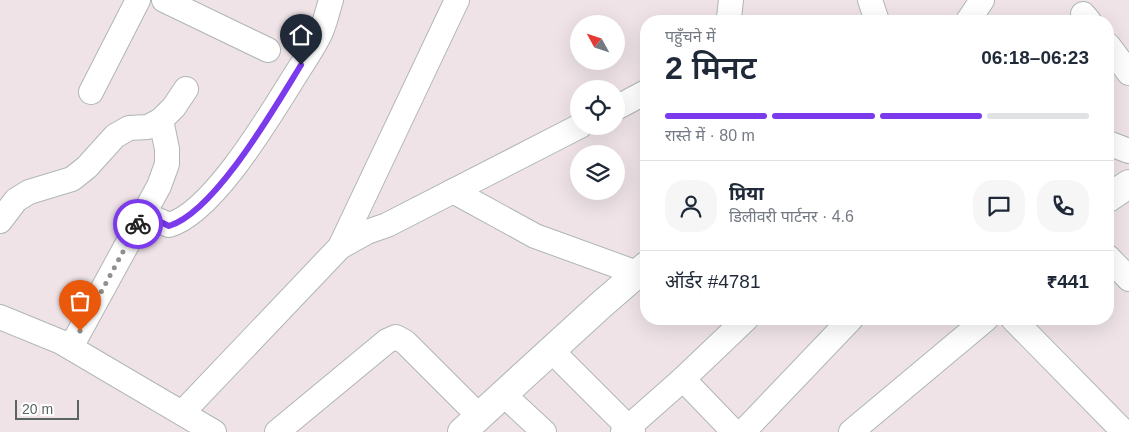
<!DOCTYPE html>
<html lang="hi">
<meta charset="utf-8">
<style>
:root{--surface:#fff;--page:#f6f6f7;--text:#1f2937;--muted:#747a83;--line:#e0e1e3;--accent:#7c3aed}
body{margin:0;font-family:Helvetica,"Noto Sans Devanagari",sans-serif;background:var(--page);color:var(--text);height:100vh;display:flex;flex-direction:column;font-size:19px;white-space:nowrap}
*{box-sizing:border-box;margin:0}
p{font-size:16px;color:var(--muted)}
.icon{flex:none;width:28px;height:28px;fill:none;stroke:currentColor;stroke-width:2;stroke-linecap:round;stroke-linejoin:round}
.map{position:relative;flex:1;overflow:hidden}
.details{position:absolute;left:640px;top:15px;width:474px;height:310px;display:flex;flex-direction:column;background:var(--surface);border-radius:20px;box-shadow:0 5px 20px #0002}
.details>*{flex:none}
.needle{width:32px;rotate:310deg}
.controls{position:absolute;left:570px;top:15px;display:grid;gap:10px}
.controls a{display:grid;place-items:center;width:55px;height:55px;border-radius:50%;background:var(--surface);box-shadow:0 5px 20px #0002;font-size:25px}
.scale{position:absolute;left:15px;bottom:12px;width:64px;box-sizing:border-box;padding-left:5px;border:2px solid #5b655f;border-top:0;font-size:14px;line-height:18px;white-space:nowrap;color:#5b655f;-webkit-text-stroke:4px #fff;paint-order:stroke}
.pin{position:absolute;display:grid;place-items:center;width:42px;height:42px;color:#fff;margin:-51px -21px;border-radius:50% 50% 50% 0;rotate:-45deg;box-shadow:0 0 5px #0007}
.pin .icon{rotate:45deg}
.courier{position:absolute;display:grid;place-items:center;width:50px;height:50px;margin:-25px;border:4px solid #7c3aed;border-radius:50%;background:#fff;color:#222;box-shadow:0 1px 6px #0007}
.headline em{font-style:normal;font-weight:600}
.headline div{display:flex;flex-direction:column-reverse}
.headline{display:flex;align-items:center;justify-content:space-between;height:85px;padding:0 25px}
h1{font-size:32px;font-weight:600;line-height:38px}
.bar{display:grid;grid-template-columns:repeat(4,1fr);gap:8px 5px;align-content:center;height:60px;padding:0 25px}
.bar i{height:6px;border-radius:4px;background:var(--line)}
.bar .current{background:var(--accent)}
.bar p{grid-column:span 4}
.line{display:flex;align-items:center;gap:12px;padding:0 25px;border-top:1px solid var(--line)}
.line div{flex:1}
.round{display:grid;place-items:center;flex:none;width:52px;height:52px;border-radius:20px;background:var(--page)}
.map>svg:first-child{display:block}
</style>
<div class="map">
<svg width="1129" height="432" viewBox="0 0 1129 432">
<rect width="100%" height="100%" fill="#efe3e7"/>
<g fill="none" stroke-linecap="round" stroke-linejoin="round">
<g stroke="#afb7b3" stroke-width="26">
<g id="street">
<path d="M164,0L268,50"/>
<path d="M870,0L877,21"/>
<path d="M1083,14L1089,21"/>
<path d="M727,21L729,18L731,0"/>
<path d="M968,21L982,0"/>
<path d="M1108,45L1129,73"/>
<path d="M91,92L138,0"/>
<path d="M616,108L646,92"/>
<path d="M1108,143L1129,151"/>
<path d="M453,191L535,236L637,273"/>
<path d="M144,214L169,225C212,213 267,120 291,82C300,67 311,52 319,36C325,25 327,12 331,0"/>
<path d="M0,221L16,200L29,192L72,179L87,167L115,136L129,128L148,127L161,120L174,107L186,89"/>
<path d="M340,247L457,0"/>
<path d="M1108,257L1129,279"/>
<path d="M0,317L61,342L214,432"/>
<path d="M1013,319L1124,432"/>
<path d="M71,347L159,186L167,164V149L161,120"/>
<path d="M551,350L633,432"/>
<path d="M683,379L734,432"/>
<path d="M503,394L544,432"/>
<path d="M182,413L340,247L367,232L387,225L580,126"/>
<path d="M277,432L387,341L396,337L405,342L479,416"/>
<path d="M623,432L683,379L746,319"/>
<path d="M743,432L851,319"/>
<path d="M851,432L986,319"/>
</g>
</g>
<g stroke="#aeb7b3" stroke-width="30">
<g id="secondary">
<path d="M1108,198L1129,184"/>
<path d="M462,432L602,304L646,266"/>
</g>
</g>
<use href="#street" stroke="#fff" stroke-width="24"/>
<use href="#secondary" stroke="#fff" stroke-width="28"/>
</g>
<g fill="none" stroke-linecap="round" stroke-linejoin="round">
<path stroke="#8f918f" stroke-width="5" stroke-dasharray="0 9" d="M80,331L138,224"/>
<path stroke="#7c3aed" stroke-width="6" d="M138,224L144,214L169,226C215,212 275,107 301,65"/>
</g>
</svg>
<div class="controls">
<a><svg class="needle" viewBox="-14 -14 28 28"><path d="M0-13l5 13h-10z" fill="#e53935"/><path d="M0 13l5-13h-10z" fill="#747a83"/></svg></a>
<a><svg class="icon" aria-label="locate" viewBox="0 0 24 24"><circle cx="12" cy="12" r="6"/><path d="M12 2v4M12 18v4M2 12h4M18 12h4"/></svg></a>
<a><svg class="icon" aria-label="layers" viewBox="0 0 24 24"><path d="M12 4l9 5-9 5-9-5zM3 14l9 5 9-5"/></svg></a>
</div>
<div class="scale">20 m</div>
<div class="pin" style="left:80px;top:331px;background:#ea580c"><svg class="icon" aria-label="bag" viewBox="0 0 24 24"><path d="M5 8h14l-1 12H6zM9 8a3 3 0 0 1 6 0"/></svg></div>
<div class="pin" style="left:301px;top:65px;background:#1f2937"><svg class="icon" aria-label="home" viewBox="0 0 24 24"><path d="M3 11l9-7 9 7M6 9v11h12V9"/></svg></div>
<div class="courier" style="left:138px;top:224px"><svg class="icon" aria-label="bike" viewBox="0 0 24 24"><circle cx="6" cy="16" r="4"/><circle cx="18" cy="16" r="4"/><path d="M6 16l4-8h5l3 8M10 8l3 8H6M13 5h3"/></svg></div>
<section class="details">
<div class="headline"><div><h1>2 मिनट</h1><p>पहुँचने में</p></div><em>06:18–06:23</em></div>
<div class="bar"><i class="current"></i><i class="current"></i><i class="current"></i><i></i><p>रास्ते में · 80 m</p></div>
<div class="line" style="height:90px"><a class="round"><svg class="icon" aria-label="person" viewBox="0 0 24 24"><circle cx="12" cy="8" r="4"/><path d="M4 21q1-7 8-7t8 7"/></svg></a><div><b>प्रिया</b><p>डिलीवरी पार्टनर · 4.6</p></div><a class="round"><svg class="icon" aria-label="chat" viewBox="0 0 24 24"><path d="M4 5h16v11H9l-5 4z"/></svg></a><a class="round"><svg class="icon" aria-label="phone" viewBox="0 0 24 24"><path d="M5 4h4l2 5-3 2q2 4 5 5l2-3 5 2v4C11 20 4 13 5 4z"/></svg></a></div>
<div class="line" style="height:65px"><div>ऑर्डर #4781</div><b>₹441</b></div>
</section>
</div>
